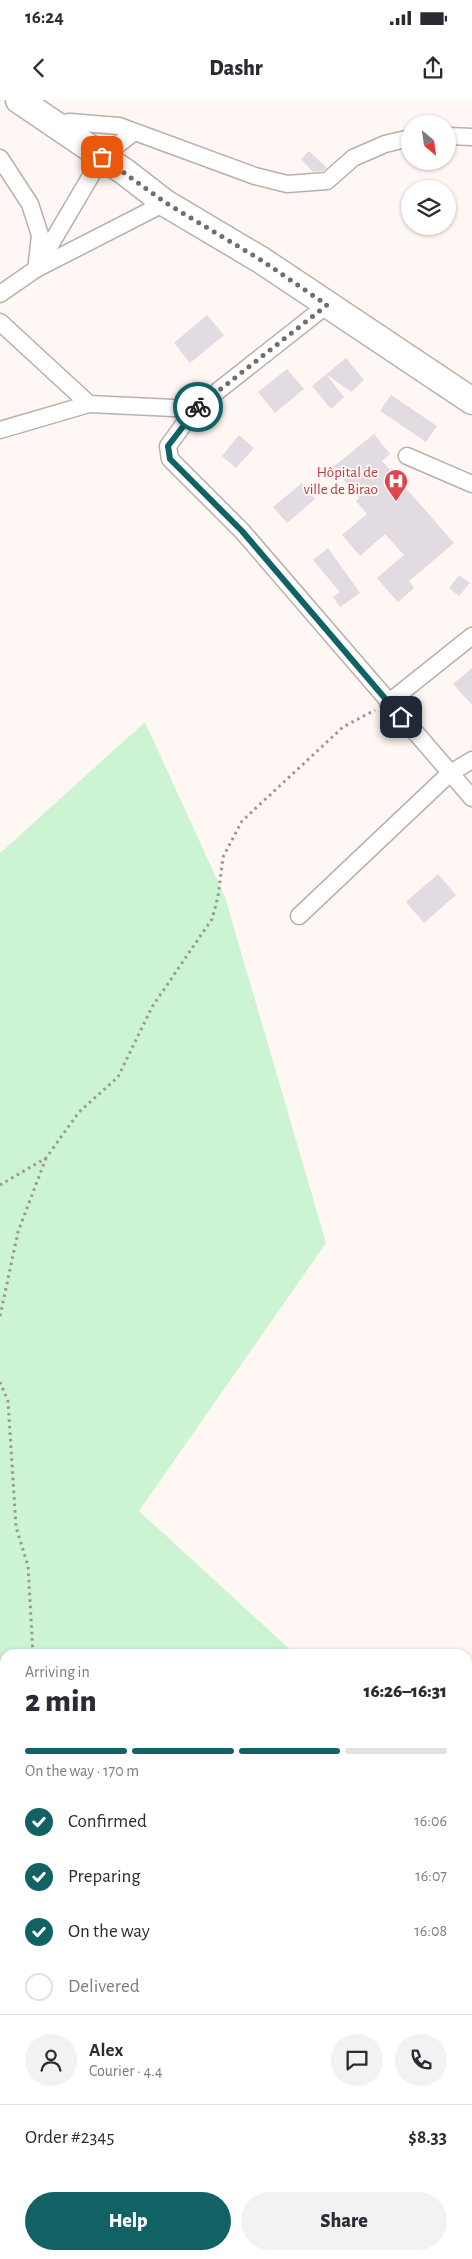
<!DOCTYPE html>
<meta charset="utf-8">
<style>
:root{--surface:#fff;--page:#f2f2f3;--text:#2b2b33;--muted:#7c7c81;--line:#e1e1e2;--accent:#116264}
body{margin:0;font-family:"Alegreya Sans",sans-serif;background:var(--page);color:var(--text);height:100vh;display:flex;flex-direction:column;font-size:19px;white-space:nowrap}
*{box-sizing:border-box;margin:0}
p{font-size:16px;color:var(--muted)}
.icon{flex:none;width:28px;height:28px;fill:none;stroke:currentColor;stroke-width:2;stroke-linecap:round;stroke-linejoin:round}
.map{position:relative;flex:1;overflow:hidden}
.panel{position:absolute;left:0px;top:1549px;width:472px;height:611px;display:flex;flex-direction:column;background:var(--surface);border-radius:15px 15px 0 0;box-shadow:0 1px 4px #0004}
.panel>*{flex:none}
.needle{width:32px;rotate:151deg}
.tools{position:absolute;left:401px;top:15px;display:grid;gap:10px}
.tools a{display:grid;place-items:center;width:55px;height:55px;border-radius:50%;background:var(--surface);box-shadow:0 1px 4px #0004;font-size:25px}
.pin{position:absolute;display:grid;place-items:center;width:42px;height:42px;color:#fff;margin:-21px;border-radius:10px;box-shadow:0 2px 8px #0006}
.courier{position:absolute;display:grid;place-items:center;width:50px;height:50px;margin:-25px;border:4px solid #116264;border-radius:50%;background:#fff;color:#222;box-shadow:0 1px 6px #0007}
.summary em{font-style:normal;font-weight:800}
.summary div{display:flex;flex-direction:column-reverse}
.summary{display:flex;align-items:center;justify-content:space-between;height:85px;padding:0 25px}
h1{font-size:32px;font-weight:800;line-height:38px}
.bar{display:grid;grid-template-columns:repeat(4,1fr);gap:8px 5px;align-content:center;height:60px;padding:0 25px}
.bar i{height:6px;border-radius:4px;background:var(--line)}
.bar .active{background:var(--accent)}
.bar p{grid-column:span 4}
.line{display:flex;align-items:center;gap:12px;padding:0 25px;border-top:1px solid var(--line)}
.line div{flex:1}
.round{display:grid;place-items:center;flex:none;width:52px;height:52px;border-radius:26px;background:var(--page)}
ol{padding:0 25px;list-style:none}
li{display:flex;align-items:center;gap:15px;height:55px}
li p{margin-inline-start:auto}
li .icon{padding:5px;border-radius:50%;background:var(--accent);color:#fff;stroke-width:4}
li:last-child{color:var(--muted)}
li i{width:28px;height:28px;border:2px solid var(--line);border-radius:50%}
.action{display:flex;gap:10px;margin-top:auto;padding:10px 25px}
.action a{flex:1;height:58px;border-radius:30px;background:var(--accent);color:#fff;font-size:20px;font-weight:800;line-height:58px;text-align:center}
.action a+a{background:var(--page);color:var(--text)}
.status{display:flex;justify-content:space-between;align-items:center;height:35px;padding:0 25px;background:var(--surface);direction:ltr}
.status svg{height:14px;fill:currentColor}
header{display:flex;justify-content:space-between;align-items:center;height:65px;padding:0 25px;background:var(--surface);font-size:22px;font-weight:800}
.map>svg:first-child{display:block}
</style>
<div class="status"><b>16:24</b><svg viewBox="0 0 49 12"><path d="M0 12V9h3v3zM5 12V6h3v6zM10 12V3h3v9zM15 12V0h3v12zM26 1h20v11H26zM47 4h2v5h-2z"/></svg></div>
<header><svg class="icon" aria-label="back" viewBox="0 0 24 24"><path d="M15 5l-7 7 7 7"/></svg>Dashr<svg class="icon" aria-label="share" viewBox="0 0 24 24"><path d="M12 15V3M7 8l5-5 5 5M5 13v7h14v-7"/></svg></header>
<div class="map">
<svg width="472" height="2159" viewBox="0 0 472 2159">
<rect width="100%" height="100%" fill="#fef7f3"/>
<path fill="#ccf4d2" d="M145,622L225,797L326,1143L139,1411L295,1554H5V2155H468V1712L472,1716V2159H0V753Z"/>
<g fill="#e2dbe1">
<path d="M309,51L327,68L323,71L313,72L301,59Z"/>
<path d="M207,215L224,235L190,263L174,243Z"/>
<path d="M346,258L364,280L351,292L326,274L344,297L331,309L312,286Z"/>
<path d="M287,269L304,289L275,313L258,292Z"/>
<path d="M391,295L437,326L426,342L380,311Z"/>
<path d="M374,334L390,354L382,361L454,443L409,481L414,488L398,502L377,478L404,455L385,434L360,456L342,435L367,414L356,401L359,398L333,367Z"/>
<path d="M239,335L254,348L236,368L222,356Z"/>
<path d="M302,383L315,399L287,423L273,407Z"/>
<path d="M328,448L360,493L340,507L333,497L340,492L313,460Z"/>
<path d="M459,475L470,483L459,496L449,488Z"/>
<path d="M472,568V605L453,584Z"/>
<path d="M438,774L456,795L424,823L406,802Z"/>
</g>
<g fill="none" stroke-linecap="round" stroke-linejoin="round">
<g stroke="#b8b0ab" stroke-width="19">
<g id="street">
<path d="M55,24L70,22L119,26L255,76L287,84L327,81L353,58L385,44L410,38"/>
<path d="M448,36L472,37"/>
<path d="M0,58L30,104L40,135L37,162"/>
<path d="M36,169L102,57L133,33"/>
<path d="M0,194L36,169L165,103"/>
<path d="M0,222L89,304L195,309L168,346L170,359L242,431L472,698"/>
<path d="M195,309L327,205"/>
<path d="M0,330L89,304"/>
<path d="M407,356L472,384"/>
<path d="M388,603L472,536"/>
<path d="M299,816L449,674L472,660"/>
</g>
</g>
<g stroke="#b8b0ab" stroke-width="29">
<path id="primary" d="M19,0L125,72L165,103L261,160L472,301"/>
</g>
<g stroke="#9c9693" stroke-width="3" stroke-dasharray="2.5 4" stroke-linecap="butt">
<path d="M0,1085L46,1058L79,1012L118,977L152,907L212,819L218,797L223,757L242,721L343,627L375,610"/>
<path d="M0,1216L18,1132L46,1058"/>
<path d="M0,1282L8,1301L16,1427L28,1466L33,1554"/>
<path d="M0,1859H5"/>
<path d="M468,1925L472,1927"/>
<path d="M468,1998L472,1999"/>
</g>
<use href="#street" stroke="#fff" stroke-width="16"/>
<use href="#primary" stroke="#fff" stroke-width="26"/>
</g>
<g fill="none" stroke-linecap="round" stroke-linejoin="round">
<path stroke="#736e6c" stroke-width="5" stroke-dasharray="0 9" d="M102,57L166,103L261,160L327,205L198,307"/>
<path stroke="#116264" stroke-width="6" d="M198,307L168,346L170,359L242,431L401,617"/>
</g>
<defs>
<g id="hospital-pin" transform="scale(1.25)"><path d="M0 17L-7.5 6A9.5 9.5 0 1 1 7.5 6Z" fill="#e0444e" stroke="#fef7f3"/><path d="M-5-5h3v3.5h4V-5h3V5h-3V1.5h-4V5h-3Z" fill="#fff"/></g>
</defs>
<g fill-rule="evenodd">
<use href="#hospital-pin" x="396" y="381"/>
</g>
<g text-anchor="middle" stroke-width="4" stroke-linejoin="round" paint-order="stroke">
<g font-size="15" fill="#be3a42" stroke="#fef7f3" text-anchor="end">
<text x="378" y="377">Hôpital de<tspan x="378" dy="17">ville de Birao</tspan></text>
</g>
</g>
</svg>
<div class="tools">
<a><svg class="needle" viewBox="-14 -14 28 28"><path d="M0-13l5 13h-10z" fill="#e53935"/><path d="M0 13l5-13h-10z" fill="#7c7c81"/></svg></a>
<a><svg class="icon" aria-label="layers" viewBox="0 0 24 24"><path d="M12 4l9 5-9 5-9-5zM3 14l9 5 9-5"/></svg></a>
</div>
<div class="pin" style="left:102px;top:57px;background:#ea580c"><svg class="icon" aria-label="bag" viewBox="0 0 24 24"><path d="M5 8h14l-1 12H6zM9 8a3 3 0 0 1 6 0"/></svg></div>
<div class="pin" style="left:401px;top:617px;background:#1f2937"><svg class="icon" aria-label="home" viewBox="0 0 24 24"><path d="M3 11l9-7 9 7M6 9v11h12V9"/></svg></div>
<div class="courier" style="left:198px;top:307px"><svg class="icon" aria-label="bike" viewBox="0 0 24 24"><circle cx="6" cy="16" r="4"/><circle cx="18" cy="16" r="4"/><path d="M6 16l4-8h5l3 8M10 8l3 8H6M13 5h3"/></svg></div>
<section class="panel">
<div class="summary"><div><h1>2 min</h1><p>Arriving in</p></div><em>16:26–16:31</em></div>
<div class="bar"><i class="active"></i><i class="active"></i><i class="active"></i><i></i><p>On the way · 170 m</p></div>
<ol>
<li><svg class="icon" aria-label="check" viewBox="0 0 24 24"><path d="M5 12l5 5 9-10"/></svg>Confirmed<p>16:06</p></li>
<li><svg class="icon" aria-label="check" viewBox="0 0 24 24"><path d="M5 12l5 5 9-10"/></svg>Preparing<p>16:07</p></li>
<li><svg class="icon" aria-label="check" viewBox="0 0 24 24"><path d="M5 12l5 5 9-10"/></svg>On the way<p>16:08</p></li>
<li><i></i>Delivered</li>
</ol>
<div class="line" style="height:90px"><a class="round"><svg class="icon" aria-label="person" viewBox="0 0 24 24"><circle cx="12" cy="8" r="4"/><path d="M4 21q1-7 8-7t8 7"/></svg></a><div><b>Alex</b><p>Courier · 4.4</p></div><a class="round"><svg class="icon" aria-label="chat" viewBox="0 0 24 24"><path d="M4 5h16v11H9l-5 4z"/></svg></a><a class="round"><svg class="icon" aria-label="phone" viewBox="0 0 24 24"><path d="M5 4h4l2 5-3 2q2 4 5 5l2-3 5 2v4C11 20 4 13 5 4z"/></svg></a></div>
<div class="line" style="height:65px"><div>Order #2345</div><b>$8.33</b></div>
<div class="action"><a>Help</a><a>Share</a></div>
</section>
</div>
